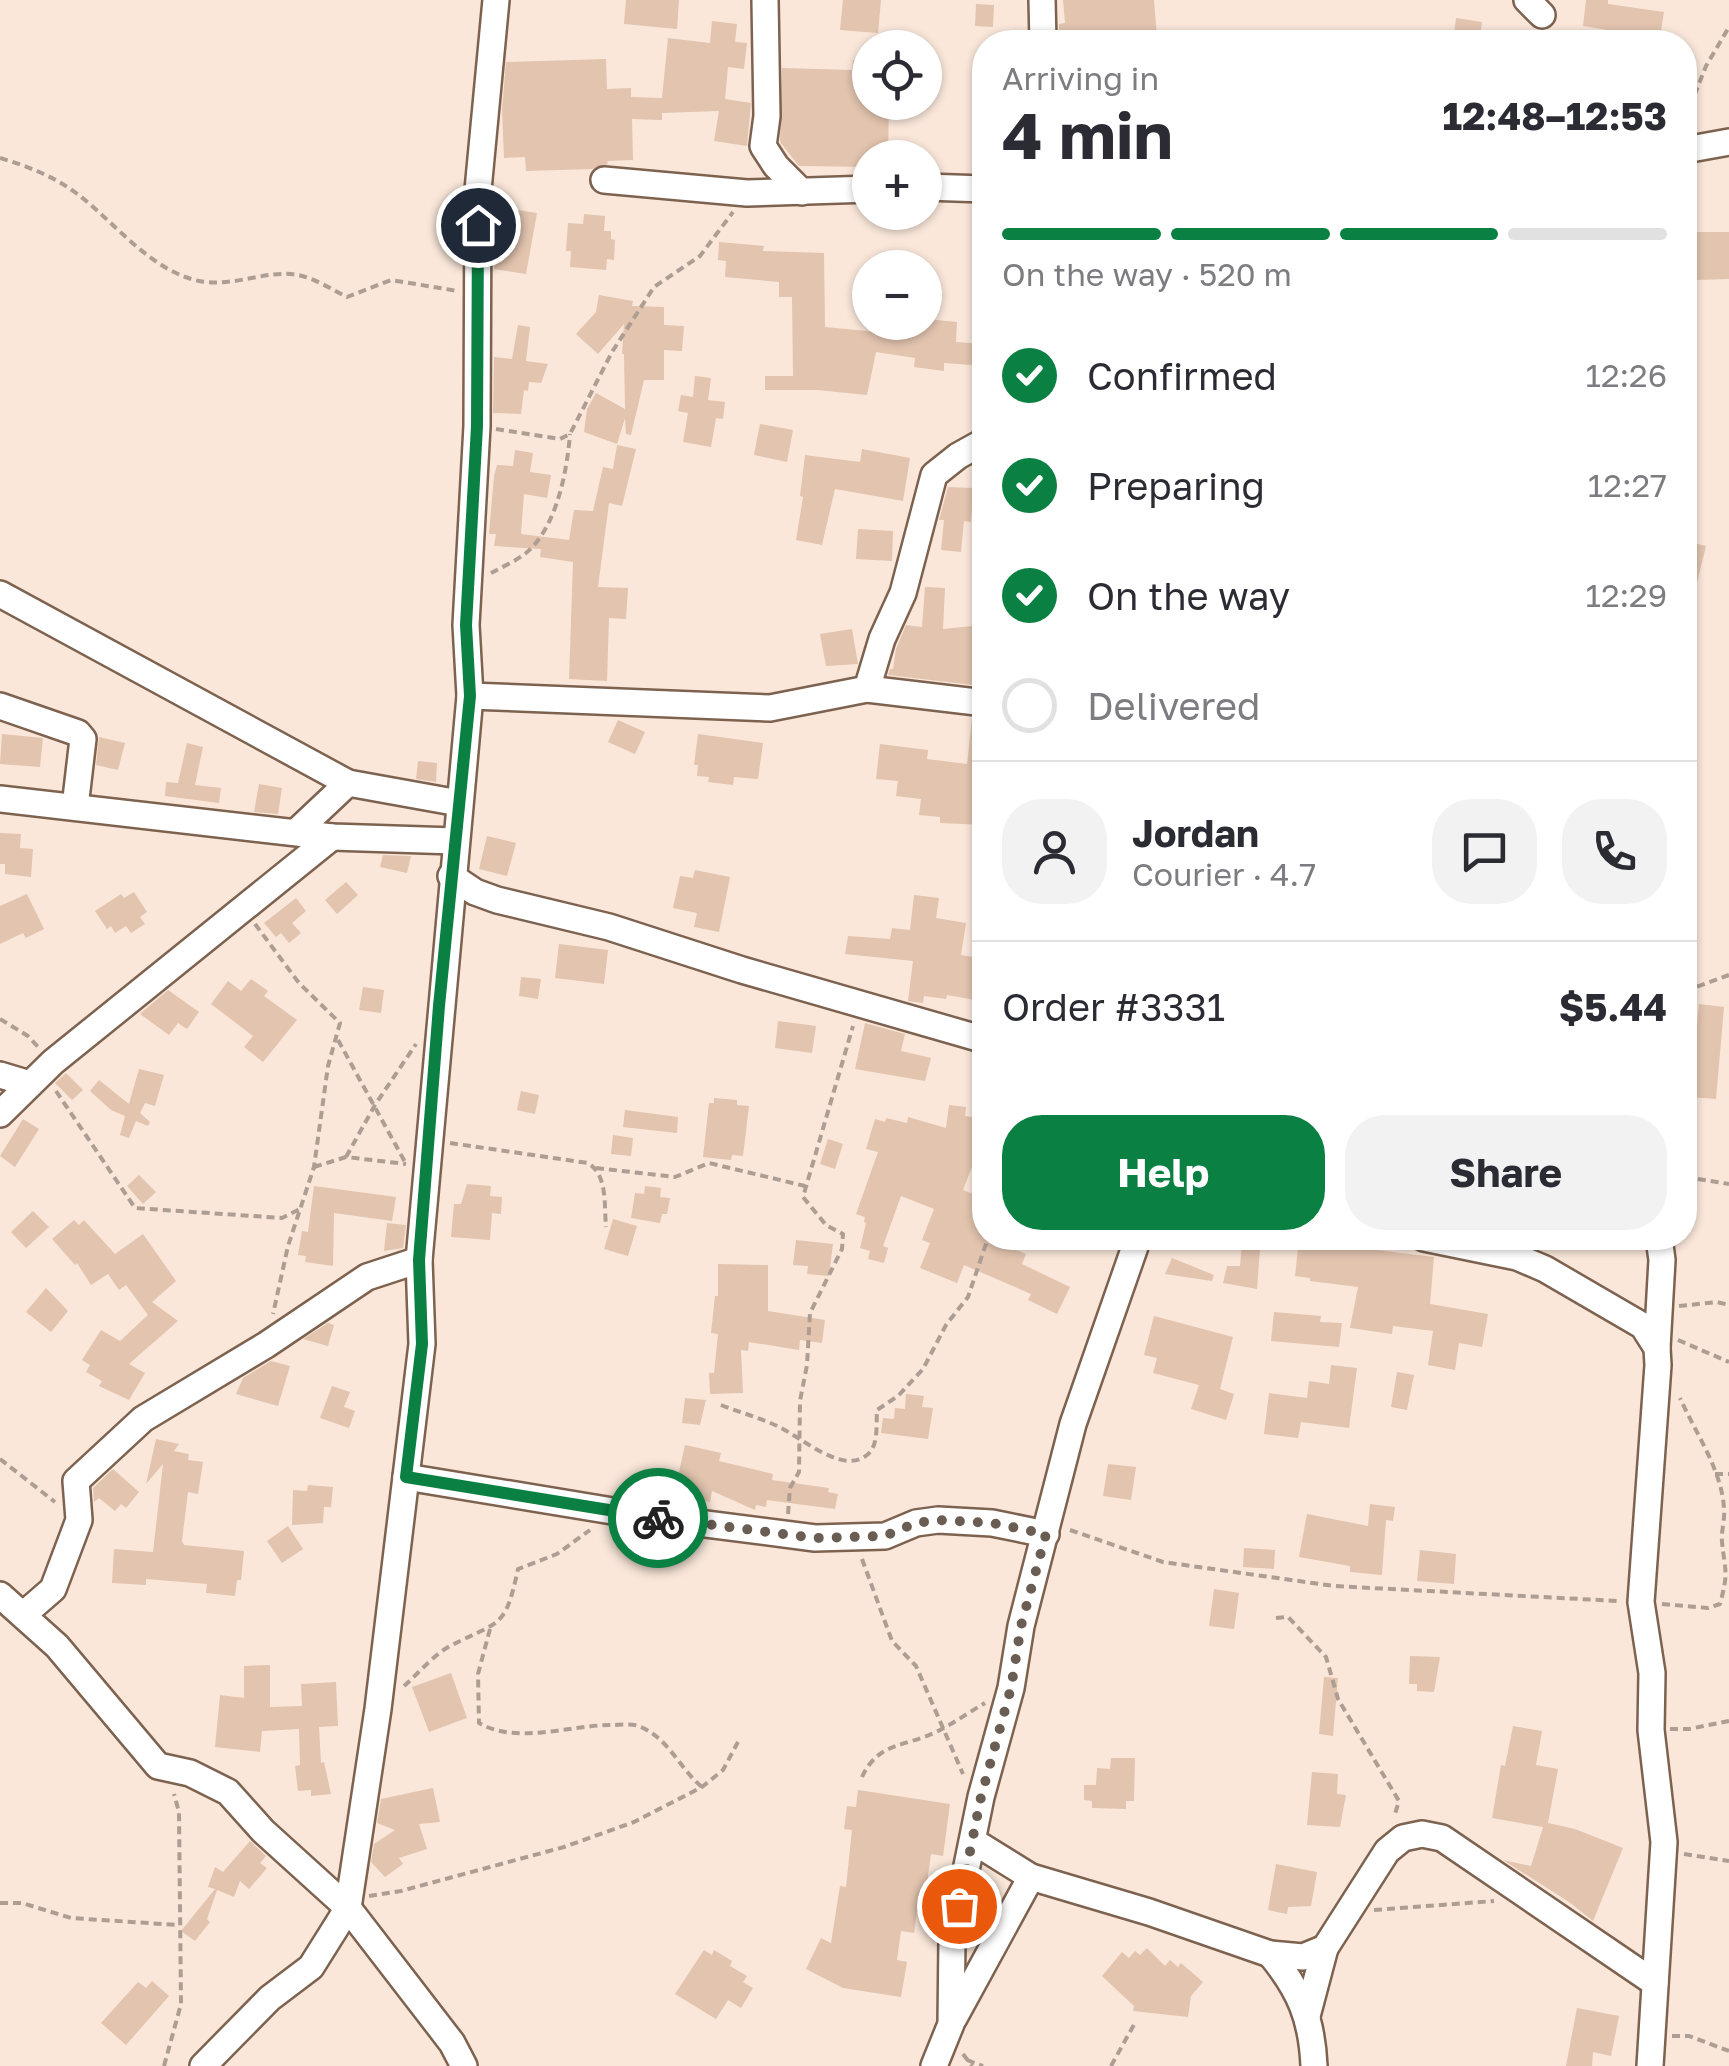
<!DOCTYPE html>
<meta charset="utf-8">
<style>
:root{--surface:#fff;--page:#f2f2f3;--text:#2b2b33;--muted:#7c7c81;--line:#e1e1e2;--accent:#0b8043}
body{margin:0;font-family:"Golos Text",sans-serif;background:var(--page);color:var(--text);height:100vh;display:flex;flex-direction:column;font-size:38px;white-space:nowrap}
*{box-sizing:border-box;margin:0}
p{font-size:32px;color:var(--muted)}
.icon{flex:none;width:55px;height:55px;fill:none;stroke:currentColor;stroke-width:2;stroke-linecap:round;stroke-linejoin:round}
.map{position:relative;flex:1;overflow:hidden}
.drawer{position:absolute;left:972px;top:30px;width:725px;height:1220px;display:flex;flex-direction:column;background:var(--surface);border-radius:40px;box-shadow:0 2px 8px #0004}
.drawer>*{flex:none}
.fabs{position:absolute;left:852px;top:30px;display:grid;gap:20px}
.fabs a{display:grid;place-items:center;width:90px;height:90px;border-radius:50%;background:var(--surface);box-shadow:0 2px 8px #0004;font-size:50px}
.pin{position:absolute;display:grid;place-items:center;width:85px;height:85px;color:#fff;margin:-42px;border:5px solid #fff;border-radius:50%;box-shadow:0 2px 10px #0007}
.courier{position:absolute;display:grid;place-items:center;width:100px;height:100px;margin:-50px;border:8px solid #0b8043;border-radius:50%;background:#fff;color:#222;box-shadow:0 2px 12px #0007}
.overview em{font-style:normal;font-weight:700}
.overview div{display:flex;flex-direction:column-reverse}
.overview{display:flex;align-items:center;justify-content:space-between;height:170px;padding:0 30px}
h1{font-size:65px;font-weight:700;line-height:75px}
.bar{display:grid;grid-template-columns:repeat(4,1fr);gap:15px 10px;align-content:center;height:120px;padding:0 30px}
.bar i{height:12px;border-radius:8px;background:var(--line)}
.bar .selected{background:var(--accent)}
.bar p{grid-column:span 4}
.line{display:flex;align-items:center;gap:25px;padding:0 30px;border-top:2px solid var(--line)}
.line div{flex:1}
.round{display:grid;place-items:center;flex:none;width:105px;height:105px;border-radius:40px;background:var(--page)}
ol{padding:0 30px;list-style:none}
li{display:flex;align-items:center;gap:30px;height:110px}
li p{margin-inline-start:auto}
li .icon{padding:10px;border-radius:50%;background:var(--accent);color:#fff;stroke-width:4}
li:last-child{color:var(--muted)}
li i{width:55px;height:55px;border:5px solid var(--line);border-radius:50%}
.cta{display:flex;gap:20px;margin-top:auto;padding:20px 30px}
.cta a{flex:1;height:115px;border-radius:40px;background:var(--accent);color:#fff;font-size:40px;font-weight:700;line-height:115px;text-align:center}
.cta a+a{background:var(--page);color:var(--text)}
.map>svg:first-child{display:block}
</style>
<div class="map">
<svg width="1729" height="2066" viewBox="0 0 1729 2066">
<rect width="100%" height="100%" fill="#fae7da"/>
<g fill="#e2c4af">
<path d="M626,0H679L677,29L624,24Z"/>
<path d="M843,0H881L878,33L840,30Z"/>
<path d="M1063,0H1154L1157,37L1115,39V42H1059V24L1065,23Z"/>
<path d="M1586,0H1608V4L1664,12L1660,37L1636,34L1635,42L1613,39L1614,31L1583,26Z"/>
<path d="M976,4L994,5L993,27L975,26Z"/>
<path d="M1456,18L1482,22L1479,42H1453Z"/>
<path d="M712,21L737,24L735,42L747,43L744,69L728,67L725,99L751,103L747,146L714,141L719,111L662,113V120L632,119L633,160L607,161L608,164L592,169L526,171L525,157L504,158L502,109L506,62L606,59L607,89L631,88V97L662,98L668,38L710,43Z"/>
<path d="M853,60L870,61V102H889L888,158H870V167L799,166L780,142L782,68L852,70Z"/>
<path d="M504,208L537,213L526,274L494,269Z"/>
<path d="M584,214L605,216L604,231H611V239L615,240L614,260L607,259L606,270L570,267L571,251H566L568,223L583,224Z"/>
<path d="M1696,232H1729V279L1696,280Z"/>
<path d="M719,242L764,246L763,251L824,253L825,327L877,332V326L915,332L916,322H925V319L957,322L956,342L985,344V366L944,363V371L914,367L915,358L876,352L867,395L817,390H765V376H793L792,297H779V282L725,277L726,261L718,260Z"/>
<path d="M599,295L633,301L632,306L664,307V325L684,326L682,351L664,350V380H644L631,435L626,434L625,418L617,444L584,432L587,409L596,393L625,409L624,354H622L624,324L598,354L576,334L596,312Z"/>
<path d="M518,325L530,327L526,361L548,364L541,383L529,382L528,391L524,390L521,414L493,413L494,357L512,359Z"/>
<path d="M695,376L711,378L708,400L725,402L723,419L716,418L711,447L683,442L688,413L678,411L681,395L693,397Z"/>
<path d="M760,424L793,430L787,462L754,455Z"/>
<path d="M617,445L636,449L622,506L609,503L598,587L628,588L626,619L609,618L607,681L569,679L573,562L540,557L541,549L494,546L496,534H489L494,476L497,465L513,466L515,450L533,453L530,472L551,475L547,498L524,494L521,534L569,540L574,510L593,511L603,467L613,469Z"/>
<path d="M862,449L910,458L903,501L835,489L822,545L796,540L803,497L800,496L805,455L860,462Z"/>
<path d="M948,487L973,488L971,522L964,521L961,552L941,550L944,520H939Z"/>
<path d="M858,529L893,531L892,561L856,559Z"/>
<path d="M1685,541L1706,546L1691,607L1685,606Z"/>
<path d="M925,587L945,588L943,629L972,626L977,657L973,685L888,675L890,669H893L896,649L906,625L922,627Z"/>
<path d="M852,629L858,664L826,666L820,634Z"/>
<path d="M972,718L985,719V825L940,823V817L919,815L921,799L896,796L898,781L876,779L880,744L928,750L927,759L967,764Z"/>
<path d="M618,720L645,732L635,754L608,742Z"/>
<path d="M2,734L43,738L40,767L0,764Z"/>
<path d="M698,734L763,743L758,779L734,777L733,785L708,782L709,777L697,776L698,765H694Z"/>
<path d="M99,737L125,743L118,770L96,765Z"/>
<path d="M187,743L203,747L195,785L221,788L219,803L165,796L166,782L178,783Z"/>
<path d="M418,761L437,763L436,782L416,779Z"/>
<path d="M259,784L282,788L278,814L254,812Z"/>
<path d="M0,833L21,834L20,848L33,849L31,877L5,874V864H0Z"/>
<path d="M487,836L516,843L507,876L479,869Z"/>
<path d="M383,855L411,856L407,873L380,867Z"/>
<path d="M695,870L730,877L719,932L694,927L697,913L673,908L680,876L693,878Z"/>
<path d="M346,882L358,895L337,914L325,900Z"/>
<path d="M134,892L147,912L140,917L145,924L131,933L126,926L115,933L111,926L107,929L95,911L121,894L124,898Z"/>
<path d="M27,894L44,929L26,938L23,933L0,944V906Z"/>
<path d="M914,895L939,898L936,918L966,923L961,955L985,959V974L979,973L975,1000L947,995L946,999L924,996L923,1003L908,1001L913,961L845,954L848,936L890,939L892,928L910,930Z"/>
<path d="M296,898L306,911L292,923L301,933L289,943L281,933L276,937L264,923Z"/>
<path d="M559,944L608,950L604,984L555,978Z"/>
<path d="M521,977L541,979L538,999L519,996Z"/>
<path d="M251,979L268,991L264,996L297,1020L263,1062L244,1047L253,1036L211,1004L228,981L241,991Z"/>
<path d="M363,987L384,990L381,1013L359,1010Z"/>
<path d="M168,990L199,1012L187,1029L178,1023L169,1035L140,1014Z"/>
<path d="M1699,1004L1724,1007L1716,1099L1690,1097Z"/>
<path d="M778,1021L816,1026L812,1053L775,1048Z"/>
<path d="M865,1023L905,1034L901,1051L931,1058L925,1081L855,1069Z"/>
<path d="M139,1069L164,1075L155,1106L145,1103L140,1113L150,1122L148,1126L136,1121L129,1138L120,1135L125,1116L111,1110L90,1091L99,1080L129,1104Z"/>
<path d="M66,1073L83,1090L72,1100L55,1083Z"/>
<path d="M521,1091L539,1095L535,1114L517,1110Z"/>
<path d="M714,1098L737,1100V1105L749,1106L743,1156L732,1155L731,1160L703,1157L709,1103H714Z"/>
<path d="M949,1105L966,1107L965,1116L985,1119V1147L980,1146L963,1190L985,1199V1238L1026,1254L1022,1264L1070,1287L1057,1314L1028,1300L1031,1294L964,1265L957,1283L920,1268L930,1243L922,1240L934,1209L901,1196L883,1246L888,1248L884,1263L868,1259L870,1251L860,1248L866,1223L864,1222L865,1217L856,1214L878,1152L866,1149L875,1119L885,1122L886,1118L907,1123L908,1117L946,1128Z"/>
<path d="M625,1110L678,1117L677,1133L623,1127Z"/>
<path d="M23,1119L39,1129L15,1167L0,1156Z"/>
<path d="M613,1135L633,1138L631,1156L611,1154Z"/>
<path d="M828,1139L843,1144L835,1169L820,1164Z"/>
<path d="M139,1175L156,1192L143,1204L127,1186Z"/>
<path d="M467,1184L491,1186L490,1196L502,1197L501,1214L492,1213L490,1240L451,1237L454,1204H461Z"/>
<path d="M314,1186L396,1197L392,1221L334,1213L333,1266L305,1262L306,1256L298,1255L302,1231L308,1232Z"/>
<path d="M645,1186L661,1188L660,1197L670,1198L667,1214H662L660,1223L631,1218L635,1193L644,1194Z"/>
<path d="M33,1211L49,1227L26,1248L11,1232Z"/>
<path d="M613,1219L637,1226L628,1256L604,1249Z"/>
<path d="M74,1220L79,1225L84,1220L115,1254L143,1234L176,1281L152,1302L178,1321L129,1364L145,1373L129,1400L99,1386L102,1381L86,1372L90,1365L82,1360L101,1330L120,1341L148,1315L126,1285L119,1290L108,1274L91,1285L77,1263L75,1265L52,1239Z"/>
<path d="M387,1223L406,1225L403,1248L384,1251Z"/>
<path d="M1315,1238L1352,1240V1247L1434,1257L1430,1304L1488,1314L1482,1347L1459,1343L1455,1370L1428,1365L1433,1331L1393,1326L1392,1334L1350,1328L1358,1287L1310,1281V1278L1295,1276L1299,1239L1315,1241Z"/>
<path d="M796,1240L833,1244L829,1276L807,1274L808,1266L793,1265Z"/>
<path d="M1242,1243L1260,1250L1257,1289L1223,1283L1227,1266H1240Z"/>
<path d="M1172,1258L1214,1275L1212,1281L1165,1274Z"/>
<path d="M718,1264L768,1265V1311L825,1320L822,1343L800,1340L799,1350L749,1342L748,1351L741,1350L743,1393L710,1394L709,1373H714L718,1334L711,1333L715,1296H718Z"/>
<path d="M46,1288L68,1311L51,1332L26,1312Z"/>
<path d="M1274,1312L1321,1316L1320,1322L1342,1323L1339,1347L1271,1341Z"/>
<path d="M1154,1316L1233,1337L1220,1389L1234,1394L1226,1420L1191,1409L1199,1385L1153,1373L1157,1358L1144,1355Z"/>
<path d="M328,1323L334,1325L328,1346L303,1339Z"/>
<path d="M271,1361L290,1366L278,1406L236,1394L243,1378Z"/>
<path d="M1331,1365L1357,1368L1349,1428L1301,1422L1298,1438L1264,1434L1269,1393L1307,1398L1309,1381L1329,1384Z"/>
<path d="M1397,1372L1414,1375L1407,1410L1391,1407Z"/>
<path d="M332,1386L350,1392L344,1407L355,1411L349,1428L320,1418Z"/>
<path d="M906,1394L924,1396L922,1407L933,1408L928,1439L881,1433L883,1418L894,1419L895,1408L905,1409Z"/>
<path d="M685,1398L706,1400L700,1425L682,1423Z"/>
<path d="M156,1439L179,1444L174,1451L189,1454L188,1460L203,1462L198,1494L188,1492L182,1541L184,1545L244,1551L241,1580H237L235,1596L206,1593L207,1584L146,1579V1585L112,1583L114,1549L153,1552L163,1464L146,1484Z"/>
<path d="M685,1445L721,1453L719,1461L773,1474L772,1480L829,1488L828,1492L838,1494L835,1509L767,1500L766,1507L756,1505L755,1510L712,1491L710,1502L674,1494Z"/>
<path d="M1108,1464L1136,1467L1131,1500L1103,1496Z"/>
<path d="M113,1469L139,1492L126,1508L121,1504L115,1511L99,1498L94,1502L93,1488Z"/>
<path d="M308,1485L333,1487L331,1507H324L323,1523L292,1525L293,1490L307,1491Z"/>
<path d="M1370,1504L1395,1507L1393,1521L1386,1520L1382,1575L1350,1572V1566L1299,1557L1307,1514L1368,1526Z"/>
<path d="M288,1526L303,1549L282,1563L267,1541Z"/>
<path d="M1244,1548L1275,1550L1274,1569L1243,1567Z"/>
<path d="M1420,1550L1456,1554L1454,1584L1417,1581Z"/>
<path d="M1214,1589L1239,1593L1234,1629L1209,1626Z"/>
<path d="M1410,1656L1440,1657L1434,1692L1417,1691V1684H1409Z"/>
<path d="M270,1665V1707L302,1706L301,1684L336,1682L338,1726L319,1727L321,1763L324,1762L331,1794L311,1796V1790L298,1791L295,1766L300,1765L299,1729L262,1731L260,1752L215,1747L220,1695L244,1698V1666Z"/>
<path d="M451,1673L467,1718L429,1732L412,1687Z"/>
<path d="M1324,1677L1338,1678L1333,1736L1319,1734Z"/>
<path d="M1513,1726L1542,1731L1536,1765L1558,1769L1548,1823L1575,1829L1623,1848L1593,1921L1569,1902L1503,1860L1531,1866L1543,1827L1492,1818L1501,1765L1505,1766Z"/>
<path d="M1111,1758H1135L1134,1801H1126V1809L1092,1808V1801L1084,1800V1785H1096L1097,1768L1110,1769Z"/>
<path d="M1312,1772L1338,1774L1337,1794L1346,1795L1340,1827L1307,1825Z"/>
<path d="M433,1788L440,1822L419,1824L427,1849L399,1858L403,1864L385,1877L371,1862L374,1844L395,1830L377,1823L381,1799Z"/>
<path d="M858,1790L950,1804L943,1856L931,1854L925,1898L919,1897L914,1933L901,1931L897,1960L907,1962L901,1997L843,1988L806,1969L821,1938L831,1943L840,1886L846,1887L852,1830L844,1829L847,1806L856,1807Z"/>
<path d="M250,1841L266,1856L260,1863L267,1868L249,1889L240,1881L234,1897L217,1890L207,1919L210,1922L195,1941L181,1931L215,1889L208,1887L215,1867L223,1872Z"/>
<path d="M1276,1864L1317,1872L1311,1906L1288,1907L1287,1914L1268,1910Z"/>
<path d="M1147,1948L1165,1966L1170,1960L1178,1967L1181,1963L1203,1982L1191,1996L1188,2017L1133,2011L1134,2006L1102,1976L1122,1952L1129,1958L1135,1951L1140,1955Z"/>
<path d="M704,1950L712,1955L714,1950L732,1961L730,1966L747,1976L743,1982L753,1988L741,2008L728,2000L716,2019L675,1994Z"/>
<path d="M152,1981L169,1996L126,2045L101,2023L138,1982L146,1988Z"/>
<path d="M1577,2008L1619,2016L1611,2056L1593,2052L1592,2066H1566Z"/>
</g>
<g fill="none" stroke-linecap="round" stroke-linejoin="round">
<g stroke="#7d624f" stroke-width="30">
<g id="minor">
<path d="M765,0L767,116L763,146L776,166L802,192"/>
<path d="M1042,0L1043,42"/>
<path d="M1527,0L1542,15"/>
<path d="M1685,150L1729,142"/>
<path d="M604,180L747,193L870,189"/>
<path d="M925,187L985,189"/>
<path d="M0,594L348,783L459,803"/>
<path d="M867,689L882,639L903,593L934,475L958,456L985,441"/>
<path d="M470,696L770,708L867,689L985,703"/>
<path d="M0,706L78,733L83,739L75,807"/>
<path d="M0,799L332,837L455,841"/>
<path d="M296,832L348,783"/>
<path d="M451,876L475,892L497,900L609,927L742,970L985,1040"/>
<path d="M0,1075L30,1084"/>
<path d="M0,1114L53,1062L332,837"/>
<path d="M1424,1238L1517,1257L1545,1269L1643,1326L1657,1348L1658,1365L1641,1602L1652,1673L1651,1730L1664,1842L1650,2066"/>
<path d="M1657,1348L1662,1260L1659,1238"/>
<path d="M406,1477L643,1516L815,1538L885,1536L916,1523L938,1520L992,1523L1046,1534"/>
<path d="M0,1595L57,1646L158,1766L190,1773L228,1792L263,1831L348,1908L452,2043L464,2066"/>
<path d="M23,1615L53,1589L79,1520L76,1481L143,1419L266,1345L367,1277L419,1260"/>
<path d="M973,1841L1031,1877L1149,1912L1270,1954L1303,1957L1325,1948L1387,1851L1403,1838L1422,1834L1442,1838L1655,1983"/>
<path d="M1270,1954C1300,1990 1312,2019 1314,2066"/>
<path d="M1307,2016L1325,1948"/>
<path d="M954,2018L1031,1877"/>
<path d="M203,2066L270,1998L311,1967L348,1908L378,1709L422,1344L419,1260L470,696L466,625L477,426L478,190L496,0"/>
<path d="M934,2066L951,2024L952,1939L981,1797L1011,1688L1021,1626L1073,1424L1138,1238"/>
</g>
</g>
<g stroke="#ad9d92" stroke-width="4" stroke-dasharray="8 5" stroke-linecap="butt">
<path d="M1685,119L1706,66L1729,27"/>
<path d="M0,158C27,166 53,176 76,193C115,222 149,270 199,281C233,288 267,269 298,275C314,278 331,289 347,297L391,280L458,291"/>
<path d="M496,429L560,439L570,434L612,352L654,287L700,256L733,212"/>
<path d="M491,573C502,567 516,561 526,553C557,527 567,471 570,434"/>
<path d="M255,924L299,983L340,1023L328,1066L314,1167L288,1246L273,1314"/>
<path d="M1685,991L1729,975"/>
<path d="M0,1019L28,1036L39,1048"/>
<path d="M338,1040L405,1162"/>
<path d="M56,1091L135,1208L282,1218L302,1208"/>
<path d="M450,1143L588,1163C608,1175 604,1206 606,1227"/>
<path d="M346,1157L375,1105L416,1044"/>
<path d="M314,1167L346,1157L406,1164"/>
<path d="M596,1168L675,1177L709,1163L805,1186"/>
<path d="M1685,1177L1729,1184"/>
<path d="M1679,1306L1717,1302L1729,1305"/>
<path d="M1678,1340L1729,1362"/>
<path d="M721,1405C741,1413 762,1418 781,1428C802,1438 843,1475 867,1455C879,1446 876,1424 877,1410L898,1396L923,1369L946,1325L968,1297L988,1238"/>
<path d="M0,1459L55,1502"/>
<path d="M1715,1474H1729"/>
<path d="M788,1514L790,1488L799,1472L800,1401L807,1365L810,1313L842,1249L843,1234L826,1225L803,1197L853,1026"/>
<path d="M1070,1530L1163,1562L1334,1586L1618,1601"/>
<path d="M862,1559L892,1641L916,1666L963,1774"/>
<path d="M1662,1604L1708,1608L1720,1604C1729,1571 1725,1572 1722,1542C1721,1531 1725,1520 1724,1510C1723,1472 1695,1432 1680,1398"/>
<path d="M1276,1618L1288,1617L1326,1657L1338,1699L1399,1801L1394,1817"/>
<path d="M490,1629L478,1674L479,1723C517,1745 570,1725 611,1725C620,1725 633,1723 641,1727C670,1740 679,1768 702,1787"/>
<path d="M404,1686C419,1673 434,1654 452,1645C501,1620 505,1629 518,1569L557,1554L590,1530"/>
<path d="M1670,1729H1689L1729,1721"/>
<path d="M862,1777C878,1742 905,1747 936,1732C953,1724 969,1712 985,1703"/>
<path d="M1684,1854L1729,1861"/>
<path d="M369,1896L401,1891L564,1847L634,1822L702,1787L723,1770L738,1742"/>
<path d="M0,1903H22L71,1918L178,1925"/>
<path d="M1374,1910L1494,1901"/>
<path d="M1672,2036H1689L1729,2051"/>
<path d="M963,2054L972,2066"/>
<path d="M967,2060L983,2066"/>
<path d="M164,2066L181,2004L179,1812L174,1794"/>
<path d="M1111,2066L1136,2021"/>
</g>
<use href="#minor" stroke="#fff" stroke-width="25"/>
</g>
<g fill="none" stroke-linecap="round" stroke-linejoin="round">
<path stroke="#6a5d53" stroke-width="10" stroke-dasharray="0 18" d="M658,1518L815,1538L885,1536L916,1523L938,1520L992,1523L1046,1534L1021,1626L1011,1688L981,1797L959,1906"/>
<path stroke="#0b8043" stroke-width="12" d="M478,225L477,426L466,625L470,696L439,1006L419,1260L422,1344L406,1477L658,1518"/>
</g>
</svg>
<div class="fabs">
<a><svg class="icon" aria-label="locate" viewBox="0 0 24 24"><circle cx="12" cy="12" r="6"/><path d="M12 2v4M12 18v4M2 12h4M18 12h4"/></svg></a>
<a>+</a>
<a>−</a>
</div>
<div class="pin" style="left:959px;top:1906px;background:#ea580c"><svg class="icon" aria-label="bag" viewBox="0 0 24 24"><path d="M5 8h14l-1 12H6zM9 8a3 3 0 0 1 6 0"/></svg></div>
<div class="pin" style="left:478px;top:225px;background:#1f2937"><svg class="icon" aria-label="home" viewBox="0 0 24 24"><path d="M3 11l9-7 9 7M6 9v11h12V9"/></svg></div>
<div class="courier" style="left:658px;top:1518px"><svg class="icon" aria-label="bike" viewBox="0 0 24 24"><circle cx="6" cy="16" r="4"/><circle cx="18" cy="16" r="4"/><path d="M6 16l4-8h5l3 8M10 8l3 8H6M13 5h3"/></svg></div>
<section class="drawer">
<div class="overview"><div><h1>4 min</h1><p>Arriving in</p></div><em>12:48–12:53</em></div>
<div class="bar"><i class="selected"></i><i class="selected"></i><i class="selected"></i><i></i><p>On the way · 520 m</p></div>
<ol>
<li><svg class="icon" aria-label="check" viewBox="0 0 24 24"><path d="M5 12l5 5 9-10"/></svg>Confirmed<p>12:26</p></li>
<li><svg class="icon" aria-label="check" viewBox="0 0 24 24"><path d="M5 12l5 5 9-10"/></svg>Preparing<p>12:27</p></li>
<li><svg class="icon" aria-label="check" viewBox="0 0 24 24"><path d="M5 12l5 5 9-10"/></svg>On the way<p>12:29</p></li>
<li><i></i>Delivered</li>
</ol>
<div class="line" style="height:180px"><a class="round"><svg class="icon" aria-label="person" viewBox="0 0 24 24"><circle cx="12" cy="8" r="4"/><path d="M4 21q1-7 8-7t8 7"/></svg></a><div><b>Jordan</b><p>Courier · 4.7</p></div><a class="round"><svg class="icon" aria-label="chat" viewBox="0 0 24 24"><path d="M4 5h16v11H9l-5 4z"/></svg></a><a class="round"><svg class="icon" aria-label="phone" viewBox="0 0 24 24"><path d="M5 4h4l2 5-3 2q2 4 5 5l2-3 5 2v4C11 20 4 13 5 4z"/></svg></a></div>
<div class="line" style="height:130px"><div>Order #3331</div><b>$5.44</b></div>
<div class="cta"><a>Help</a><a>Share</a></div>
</section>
</div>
